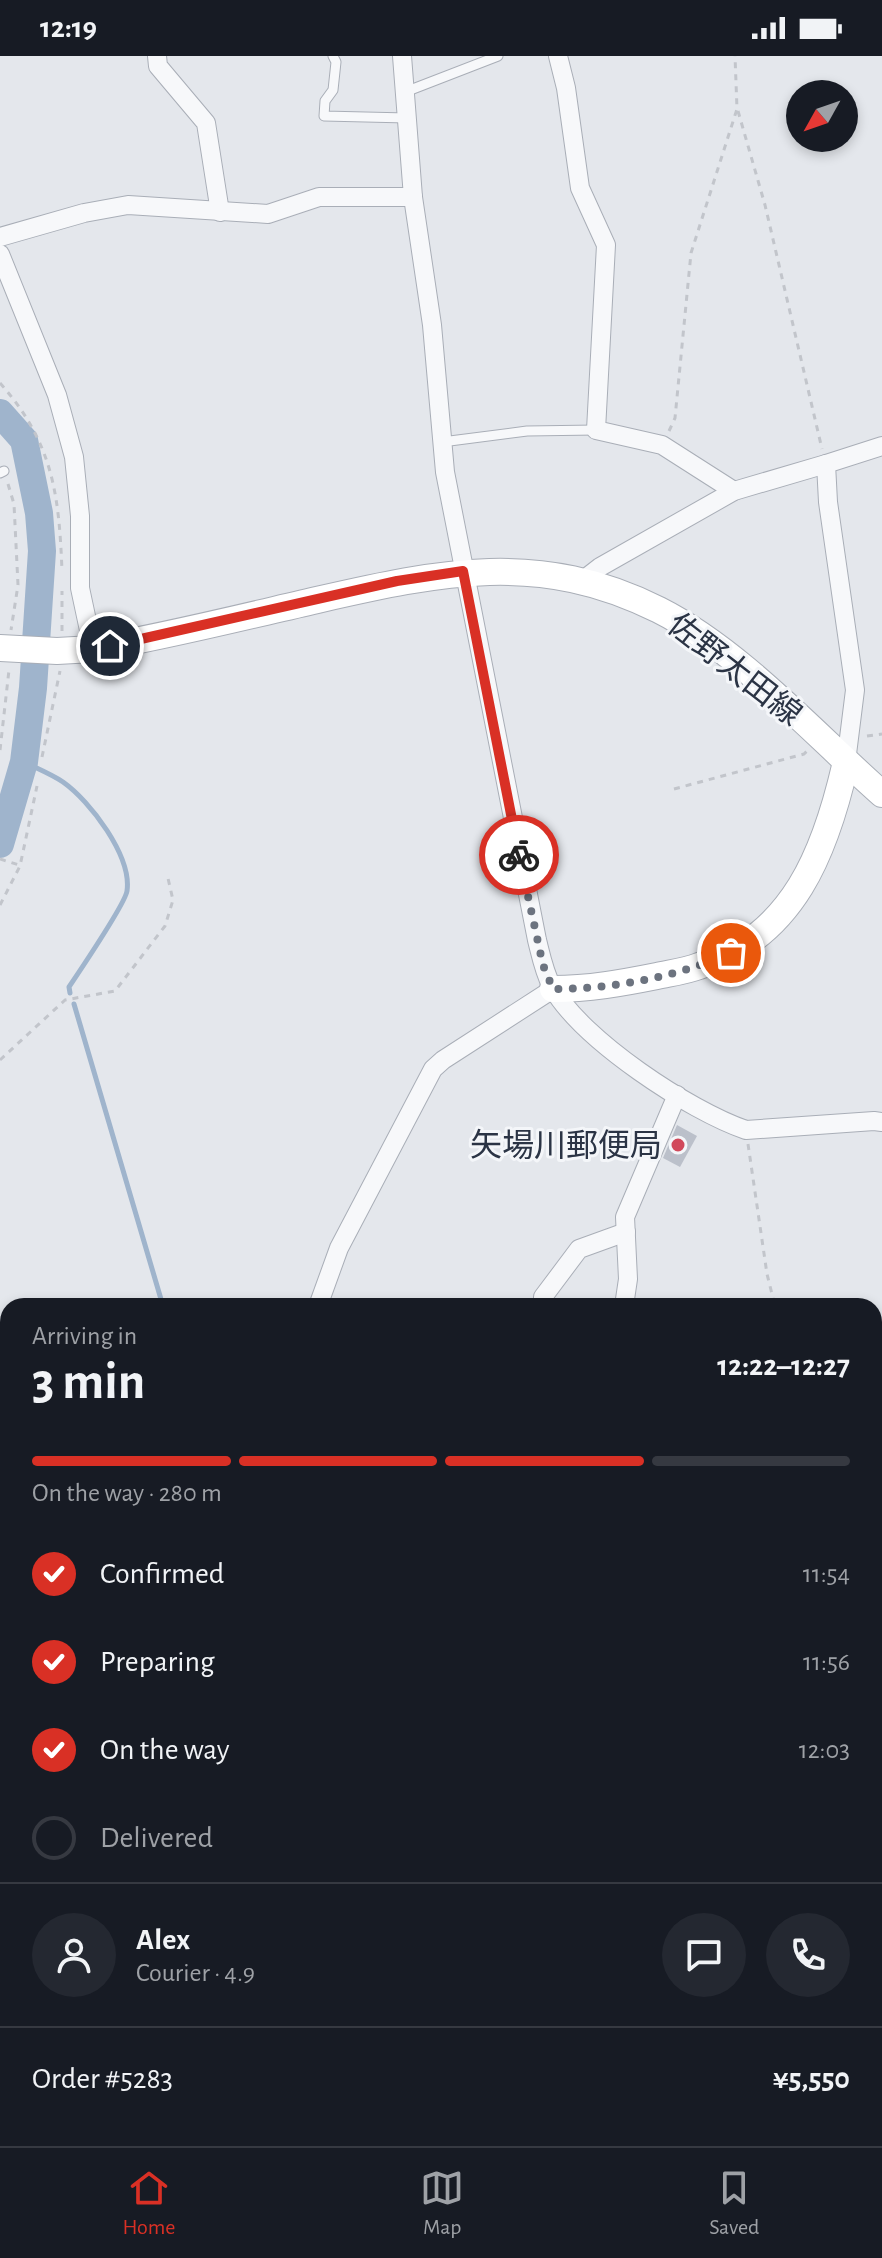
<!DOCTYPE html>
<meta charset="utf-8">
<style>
:root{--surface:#171b24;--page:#242831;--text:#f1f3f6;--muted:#9ea1a6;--line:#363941;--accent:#d93025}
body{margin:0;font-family:"Alegreya Sans","Noto Sans JP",sans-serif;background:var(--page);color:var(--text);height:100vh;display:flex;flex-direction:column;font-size:30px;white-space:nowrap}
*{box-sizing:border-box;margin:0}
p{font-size:26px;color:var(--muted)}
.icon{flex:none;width:44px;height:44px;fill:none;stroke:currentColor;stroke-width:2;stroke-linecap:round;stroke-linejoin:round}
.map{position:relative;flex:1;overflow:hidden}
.drawer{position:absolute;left:0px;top:1242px;width:882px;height:848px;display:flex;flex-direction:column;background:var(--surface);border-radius:24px 24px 0 0;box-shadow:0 4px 12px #0003}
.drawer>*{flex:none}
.needle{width:52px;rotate:230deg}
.fabs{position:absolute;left:786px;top:24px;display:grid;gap:16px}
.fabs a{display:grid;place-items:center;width:72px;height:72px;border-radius:50%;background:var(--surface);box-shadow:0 4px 12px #0003;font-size:40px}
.pin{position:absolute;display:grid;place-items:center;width:68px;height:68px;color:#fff;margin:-34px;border:4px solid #fff;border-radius:50%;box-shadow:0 2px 8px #0007}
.courier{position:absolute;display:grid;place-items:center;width:80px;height:80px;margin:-40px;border:6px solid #d93025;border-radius:50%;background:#fff;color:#222;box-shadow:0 2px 10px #0007}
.headline em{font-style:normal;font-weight:700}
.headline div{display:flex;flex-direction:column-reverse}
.headline{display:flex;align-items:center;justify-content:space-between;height:136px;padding:0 32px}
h1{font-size:52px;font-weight:700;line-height:60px}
.bar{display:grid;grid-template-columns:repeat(4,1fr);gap:12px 8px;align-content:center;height:96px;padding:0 32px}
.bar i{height:10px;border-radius:6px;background:var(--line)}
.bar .on{background:var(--accent)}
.bar p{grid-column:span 4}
.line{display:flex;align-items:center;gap:20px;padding:0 32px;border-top:2px solid var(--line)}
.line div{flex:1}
.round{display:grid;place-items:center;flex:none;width:84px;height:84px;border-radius:42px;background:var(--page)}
ol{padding:0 32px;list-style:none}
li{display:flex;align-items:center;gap:24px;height:88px}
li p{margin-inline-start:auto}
li .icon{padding:8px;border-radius:50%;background:var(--accent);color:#fff;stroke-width:4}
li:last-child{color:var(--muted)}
li i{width:44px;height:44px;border:4px solid var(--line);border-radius:50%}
.status{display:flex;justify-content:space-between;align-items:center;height:56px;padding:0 40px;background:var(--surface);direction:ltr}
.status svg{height:22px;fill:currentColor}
.dock{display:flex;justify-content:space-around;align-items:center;height:112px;border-top:2px solid var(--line);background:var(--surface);font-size:22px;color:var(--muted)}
.dock a{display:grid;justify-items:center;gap:4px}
.dock .on{color:var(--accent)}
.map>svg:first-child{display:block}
</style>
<div class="status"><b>12:19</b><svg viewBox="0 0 49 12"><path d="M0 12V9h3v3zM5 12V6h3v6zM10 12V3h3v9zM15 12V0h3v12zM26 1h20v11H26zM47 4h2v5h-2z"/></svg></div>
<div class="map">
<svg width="882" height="2090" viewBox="0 0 882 2090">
<rect width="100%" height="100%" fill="#e4e7ec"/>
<path fill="#d2d6de" d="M70,2082H140L157,2090H56Z"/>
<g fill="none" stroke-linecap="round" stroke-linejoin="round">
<g stroke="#9fb4cc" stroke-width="5">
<path d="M24,706C36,712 51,718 63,726C90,745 132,800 127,835C125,848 79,916 69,931L70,937"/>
<path d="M74,948L163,1250"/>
<path d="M0,1948L8,1937"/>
<path d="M0,2047L8,2049"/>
<path d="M154,2085L161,2090"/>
</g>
<path stroke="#9fb4cc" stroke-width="28" d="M0,357L24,384L39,457L42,495L33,632L24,706L0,788"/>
</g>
<path fill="#bbc0ca" d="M677,1069L697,1080L680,1111L663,1102Z"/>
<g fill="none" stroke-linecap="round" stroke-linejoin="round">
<g stroke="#a9aeb7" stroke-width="11">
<g id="lane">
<path d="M333,0L336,6L333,34L325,45L324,60L407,62"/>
<path d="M405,36L498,0"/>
<path d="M442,386L527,375L596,374"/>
<path d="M0,417L4,415"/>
<path d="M874,1793H882"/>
</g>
</g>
<g stroke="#a9aeb7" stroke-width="20">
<g id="street">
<path d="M157,0L158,10L206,67L220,156"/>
<path d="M402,0L413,141L432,269L445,416L537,884C541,900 544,916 552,931C582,984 690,1055 746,1074L874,1065L882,1066"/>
<path d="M558,0L566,32L580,132L606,189L596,374L662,389L734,435"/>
<path d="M0,181L84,157L128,149L268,158L319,141H413"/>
<path d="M0,198L57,339L74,401L80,460V532L93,593"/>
<path d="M582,525L600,511L734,435L826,408"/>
<path d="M846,706L855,634L828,446L826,408L882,390"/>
<path d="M318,1250L339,1192L433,1013L443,1004L553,933"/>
<path d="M544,1250L543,1241L579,1193L626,1176"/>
<path d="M624,1250L628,1223L625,1161L677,1039"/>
<path d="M874,1525L882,1531"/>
<path d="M0,1699L8,1715"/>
<path d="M0,1744L8,1732"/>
<path d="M0,2081L7,2090"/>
<path d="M170,2082L178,2090"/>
<path d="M32,2090L43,2082"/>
<path d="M876,2090L882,1914"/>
</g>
</g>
<g stroke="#a9aeb7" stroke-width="28">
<g id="secondary">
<path d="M0,592L57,595L93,593C168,580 243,561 317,544C440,516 540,494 659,554C740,595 814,678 882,738"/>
<path d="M553,933C589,933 622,927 657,920C671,917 686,915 699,910C794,881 826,794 846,706"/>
</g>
</g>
<g stroke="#c2c5cb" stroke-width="3" stroke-dasharray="6 6" stroke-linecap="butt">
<path d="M738,55L765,149L822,393"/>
<path d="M0,327C53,387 59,438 62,515"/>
<path d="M669,375L675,362L691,197L737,53L735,0"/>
<path d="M8,428L14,448L18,529L11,574"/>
<path d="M62,575V535"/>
<path d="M867,680L882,678"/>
<path d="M0,694L9,614"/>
<path d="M42,701L60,615"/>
<path d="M674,733L804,698L808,694"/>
<path d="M0,803L19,809"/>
<path d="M0,849L20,810L37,730"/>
<path d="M0,1004L65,944L115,935L165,870L173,844L167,818"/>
<path d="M748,1088L767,1218L775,1250"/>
<path d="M874,1418L882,1431"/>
<path d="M0,1618L8,1611"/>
<path d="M874,1677H882"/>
</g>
<use href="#lane" stroke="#f7f8fa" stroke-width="9"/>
<use href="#street" stroke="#f7f8fa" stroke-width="18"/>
<use href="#secondary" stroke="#fff" stroke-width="26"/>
</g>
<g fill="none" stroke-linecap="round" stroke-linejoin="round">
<path stroke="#6c737f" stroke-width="8" stroke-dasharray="0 14.4" d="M519,799L543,909L553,933C613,933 676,921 731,897"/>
<path stroke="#d93025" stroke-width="10" d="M110,590L397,525L463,515L519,799"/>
</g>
<circle fill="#d1495b" stroke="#f4f6f9" stroke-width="3" cx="678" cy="1089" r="8"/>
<g text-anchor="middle" stroke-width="6" stroke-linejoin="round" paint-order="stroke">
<g font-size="32" fill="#2b3445" stroke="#f4f6f9">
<text transform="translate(735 613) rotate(38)" y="11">佐野太田線</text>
</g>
<g font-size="32" fill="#2b3445" stroke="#f4f6f9" text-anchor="end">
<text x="662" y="1100">矢場川郵便局</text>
</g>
</g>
</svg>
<div class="fabs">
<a><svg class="needle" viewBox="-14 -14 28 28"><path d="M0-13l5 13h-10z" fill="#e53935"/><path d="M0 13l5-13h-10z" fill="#9ea1a6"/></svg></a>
</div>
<div class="pin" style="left:731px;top:897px;background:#ea580c"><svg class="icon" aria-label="bag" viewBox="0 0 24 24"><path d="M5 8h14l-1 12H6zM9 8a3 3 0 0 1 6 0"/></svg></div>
<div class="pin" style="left:110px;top:590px;background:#1f2937"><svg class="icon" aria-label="home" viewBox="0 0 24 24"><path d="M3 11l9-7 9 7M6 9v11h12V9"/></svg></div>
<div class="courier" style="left:519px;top:799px"><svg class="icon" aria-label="bike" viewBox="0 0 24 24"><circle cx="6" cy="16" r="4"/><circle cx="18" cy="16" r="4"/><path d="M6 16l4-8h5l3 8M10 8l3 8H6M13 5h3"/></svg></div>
<section class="drawer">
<div class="headline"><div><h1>3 min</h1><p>Arriving in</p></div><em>12:22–12:27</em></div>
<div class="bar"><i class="on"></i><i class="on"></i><i class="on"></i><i></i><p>On the way · 280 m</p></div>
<ol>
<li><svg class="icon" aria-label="check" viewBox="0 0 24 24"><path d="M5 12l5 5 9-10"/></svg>Confirmed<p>11:54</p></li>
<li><svg class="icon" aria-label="check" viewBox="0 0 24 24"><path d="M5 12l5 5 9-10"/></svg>Preparing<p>11:56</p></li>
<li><svg class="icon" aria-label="check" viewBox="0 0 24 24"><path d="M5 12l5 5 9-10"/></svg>On the way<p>12:03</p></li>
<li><i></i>Delivered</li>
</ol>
<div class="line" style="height:144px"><a class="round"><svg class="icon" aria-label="person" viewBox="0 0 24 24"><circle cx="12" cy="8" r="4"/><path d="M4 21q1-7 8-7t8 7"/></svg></a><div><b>Alex</b><p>Courier · 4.9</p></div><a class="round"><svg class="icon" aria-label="chat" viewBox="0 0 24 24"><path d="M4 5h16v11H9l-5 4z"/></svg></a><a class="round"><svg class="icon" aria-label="phone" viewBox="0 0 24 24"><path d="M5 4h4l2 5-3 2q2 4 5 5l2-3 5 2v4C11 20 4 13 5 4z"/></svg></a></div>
<div class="line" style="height:104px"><div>Order #5283</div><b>¥5,550</b></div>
</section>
</div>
<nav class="dock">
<a class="on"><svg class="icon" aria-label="home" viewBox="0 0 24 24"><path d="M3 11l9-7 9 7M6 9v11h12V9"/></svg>Home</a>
<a><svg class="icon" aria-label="map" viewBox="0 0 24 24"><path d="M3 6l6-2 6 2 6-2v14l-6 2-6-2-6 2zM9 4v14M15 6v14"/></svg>Map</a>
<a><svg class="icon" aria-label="saved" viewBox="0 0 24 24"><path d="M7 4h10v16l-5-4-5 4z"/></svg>Saved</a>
</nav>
